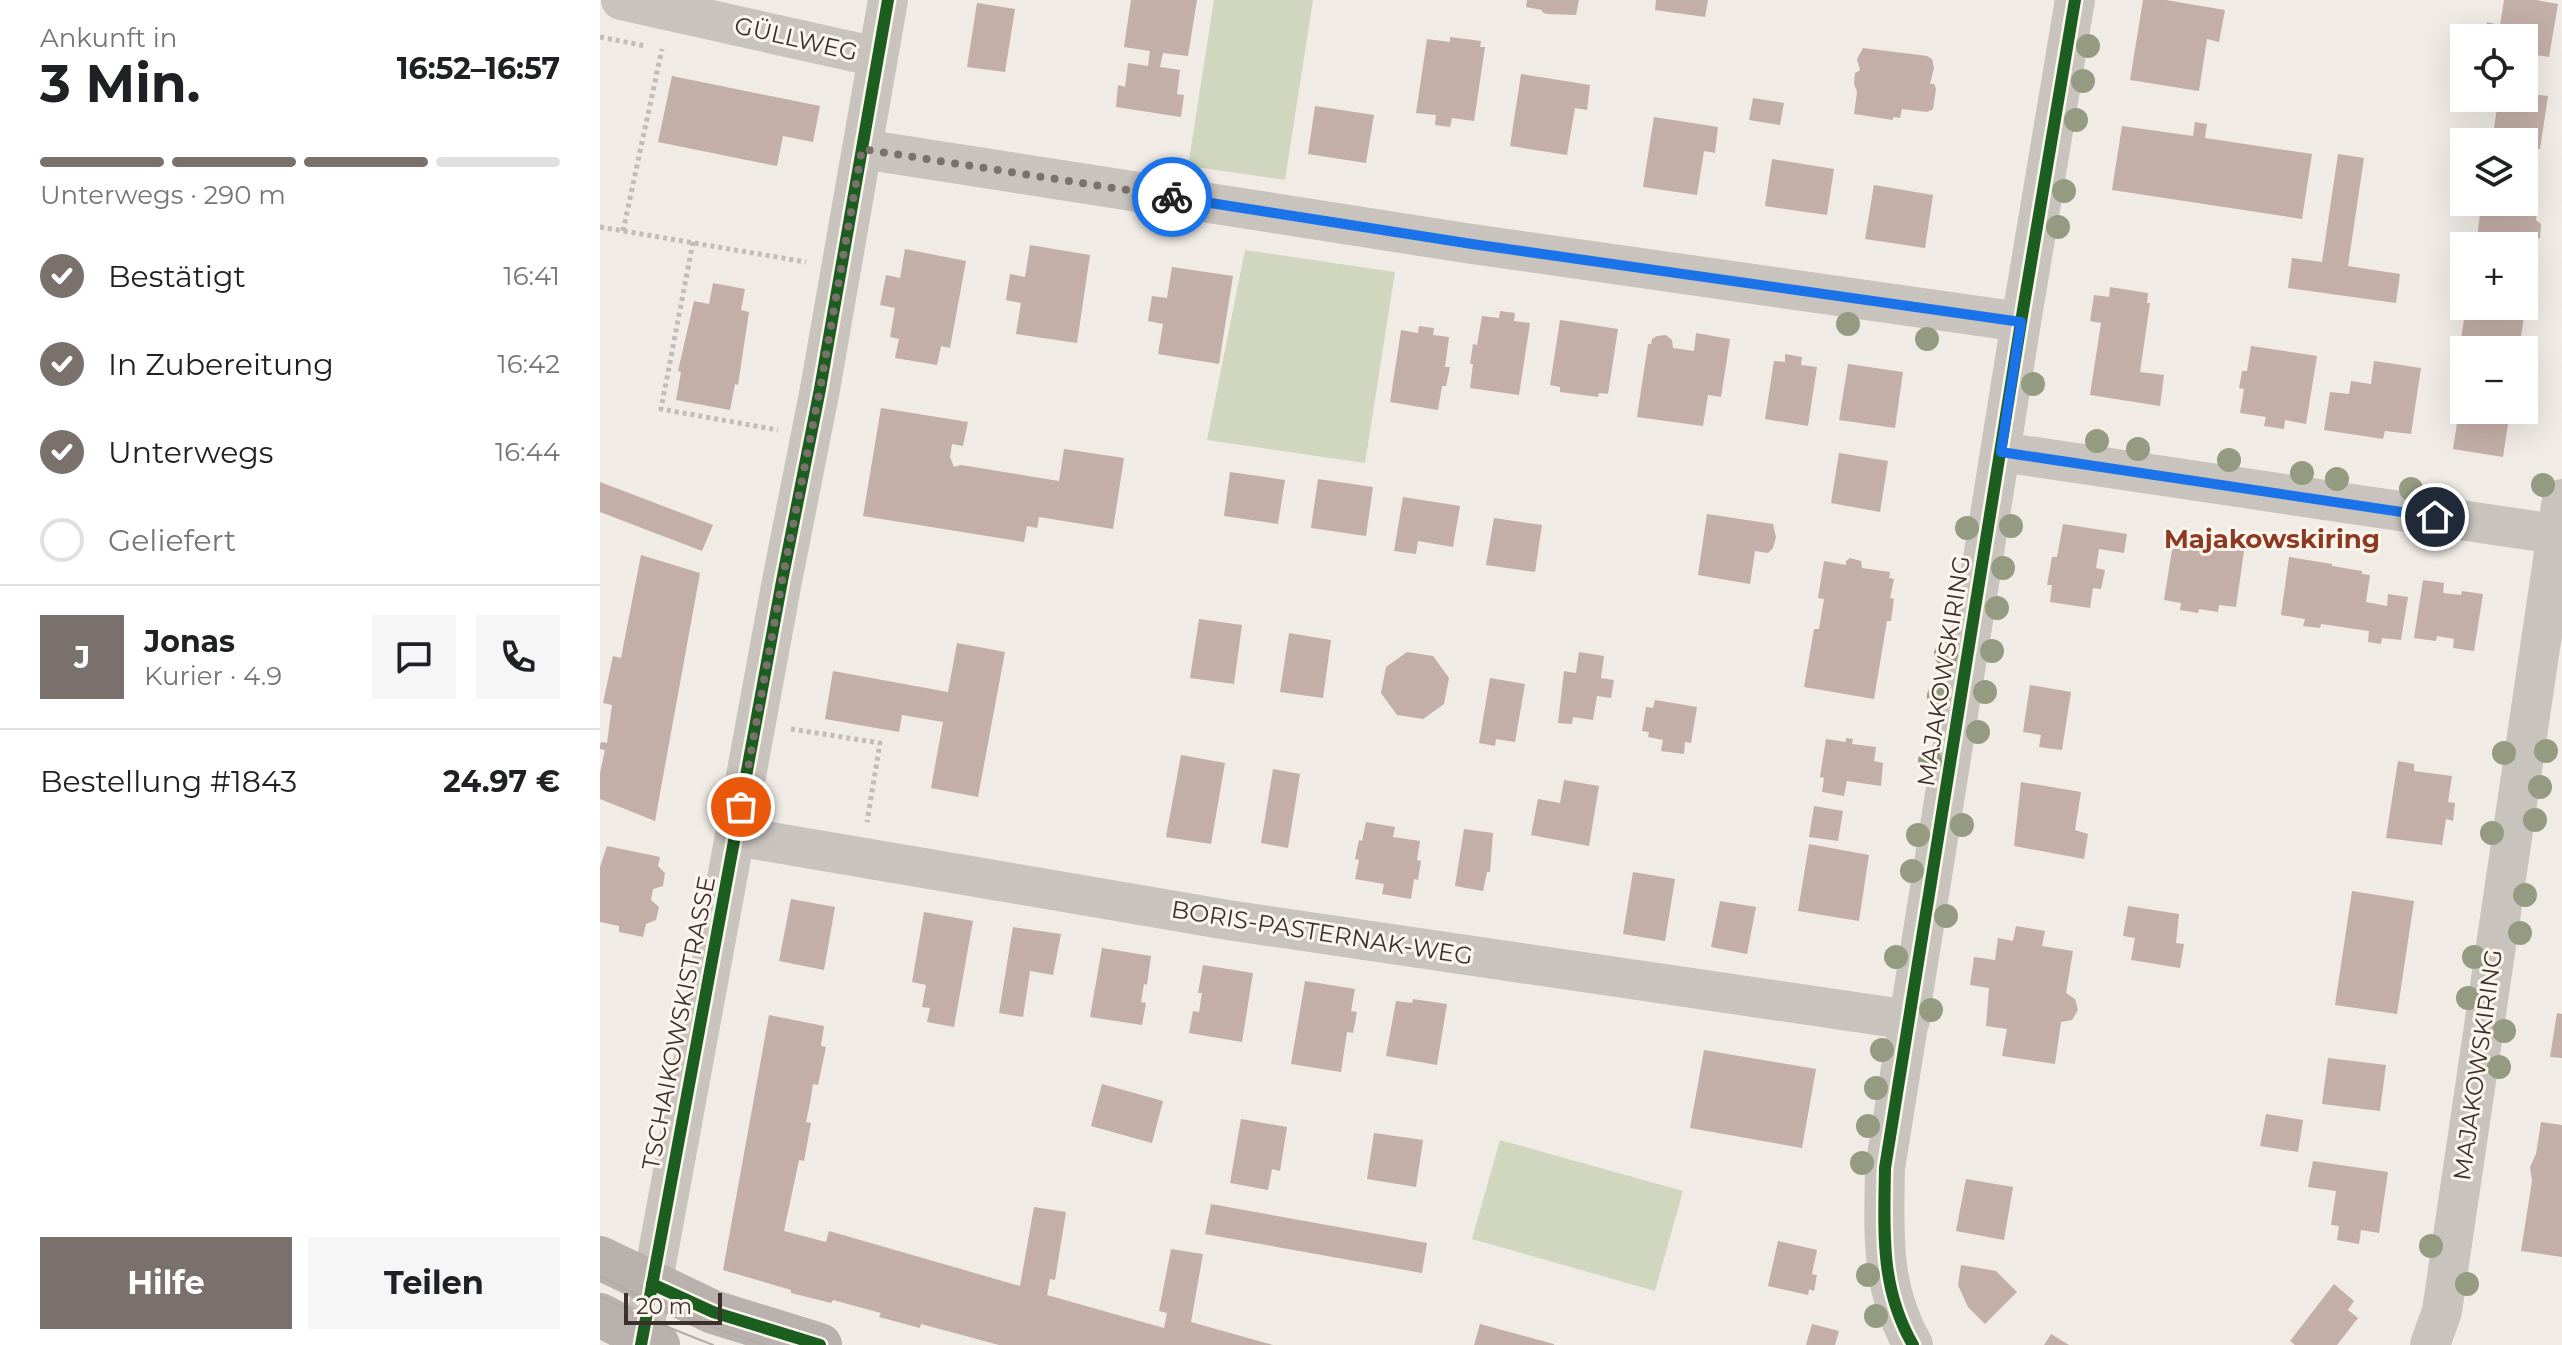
<!DOCTYPE html>
<html lang="de">
<meta charset="utf-8">
<style>
:root{--surface:#fff;--page:#f6f6f6;--text:#202124;--muted:#757577;--line:#e0e0e0;--accent:#7a716c}
body{margin:0;font-family:Montserrat,sans-serif;background:var(--page);color:var(--text);height:100vh;display:flex;flex-direction:column;font-size:30px;white-space:nowrap}
*{box-sizing:border-box;margin:0}
p{font-size:26px;color:var(--muted)}
.icon{flex:none;width:44px;height:44px;fill:none;stroke:currentColor;stroke-width:2;stroke-linecap:round;stroke-linejoin:round}
.map{position:relative;flex:1;overflow:hidden}
.side{display:flex;flex-direction:column;background:var(--surface);width:600px}
.side>*{flex:none}
.controls{position:absolute;left:1850px;top:24px;display:grid;gap:16px}
.controls a{display:grid;place-items:center;width:88px;height:88px;border-radius:0px;background:var(--surface);box-shadow:0 8px 32px #0002;font-size:40px}
.scale{position:absolute;left:24px;bottom:20px;width:98px;box-sizing:border-box;padding-left:8px;border:4px solid #3b302b;border-top:0;font-size:22px;line-height:28px;white-space:nowrap;color:#3b302b;-webkit-text-stroke:6px #fbf5ee;paint-order:stroke}
.pin{position:absolute;display:grid;place-items:center;width:68px;height:68px;color:#fff;margin:-34px;border:4px solid #fff;border-radius:50%;box-shadow:0 2px 8px #0007}
.courier{position:absolute;display:grid;place-items:center;width:80px;height:80px;margin:-40px;border:6px solid #1a73e8;border-radius:50%;background:#fff;color:#222;box-shadow:0 2px 10px #0007}
.headline em{font-style:normal;font-weight:700}
.headline div{display:flex;flex-direction:column-reverse}
.headline{display:flex;align-items:center;justify-content:space-between;height:136px;padding:0 40px}
h1{font-size:52px;font-weight:700;line-height:60px}
.bar{display:grid;grid-template-columns:repeat(4,1fr);gap:12px 8px;align-content:center;height:96px;padding:0 40px}
.bar i{height:10px;border-radius:6px;background:var(--line)}
.bar .current{background:var(--accent)}
.bar p{grid-column:span 4}
.line{display:flex;align-items:center;gap:20px;padding:0 40px;border-top:2px solid var(--line)}
.line div{flex:1}
.round{display:grid;place-items:center;flex:none;width:84px;height:84px;border-radius:0px;background:var(--page)}
ol{padding:0 40px;list-style:none}
li{display:flex;align-items:center;gap:24px;height:88px}
li p{margin-inline-start:auto}
li .icon{padding:8px;border-radius:50%;background:var(--accent);color:#fff;stroke-width:4}
li:last-child{color:var(--muted)}
li i{width:44px;height:44px;border:4px solid var(--line);border-radius:50%}
.button{display:flex;gap:16px;margin-top:auto;padding:16px 40px}
.button a{flex:1;height:92px;border-radius:0px;background:var(--accent);color:#fff;font-size:32px;font-weight:700;line-height:92px;text-align:center}
.button a+a{background:var(--page);color:var(--text)}
main{display:flex;flex:1;min-height:0}
.map>svg:first-child{display:block}
</style>
<main>
<section class="side">
<div class="headline"><div><h1>3 Min.</h1><p>Ankunft in</p></div><em>16:52–16:57</em></div>
<div class="bar"><i class="current"></i><i class="current"></i><i class="current"></i><i></i><p>Unterwegs · 290 m</p></div>
<ol>
<li><svg class="icon" aria-label="check" viewBox="0 0 24 24"><path d="M5 12l5 5 9-10"/></svg>Bestätigt<p>16:41</p></li>
<li><svg class="icon" aria-label="check" viewBox="0 0 24 24"><path d="M5 12l5 5 9-10"/></svg>In Zubereitung<p>16:42</p></li>
<li><svg class="icon" aria-label="check" viewBox="0 0 24 24"><path d="M5 12l5 5 9-10"/></svg>Unterwegs<p>16:44</p></li>
<li><i></i>Geliefert</li>
</ol>
<div class="line" style="height:144px"><b class="round" style="background:var(--accent);color:#fff">J</b><div><b>Jonas</b><p>Kurier · 4.9</p></div><a class="round"><svg class="icon" aria-label="chat" viewBox="0 0 24 24"><path d="M4 5h16v11H9l-5 4z"/></svg></a><a class="round"><svg class="icon" aria-label="phone" viewBox="0 0 24 24"><path d="M5 4h4l2 5-3 2q2 4 5 5l2-3 5 2v4C11 20 4 13 5 4z"/></svg></a></div>
<div class="line" style="height:104px"><div>Bestellung #1843</div><b>24.97 €</b></div>
<div class="button"><a>Hilfe</a><a>Teilen</a></div>
</section>
<div class="map">
<svg width="1962" height="1345" viewBox="0 0 1962 1345">
<rect width="100%" height="100%" fill="#f0ebe5"/>
<g fill="#d1d6bf">
<path d="M614,0H713L685,180L588,166Z"/>
<path d="M645,250L795,272L765,463L607,440Z"/>
<path d="M900,1140L1083,1191L1055,1291L872,1239Z"/>
</g>
<g fill="#c3afa7">
<path d="M531,0H597L588,56L563,53L560,67L580,70L577,94L584,95L581,117L516,107L518,85L525,87L528,63L548,66L550,51L524,47Z"/>
<path d="M927,0H979L976,15L947,14L942,12V10L926,7Z"/>
<path d="M1056,0H1108L1105,17L1055,10Z"/>
<path d="M1543,0H1566L1625,10L1619,42L1607,39L1599,91L1530,80Z"/>
<path d="M1904,0H1936L1958,4L1949,57L1924,53V38H1884L1887,22L1900,25Z"/>
<path d="M377,3L415,9L405,72L367,67Z"/>
<path d="M850,37L881,41L880,47H885L874,121L852,118L850,127L835,125L836,115L816,113L827,39L850,42Z"/>
<path d="M1263,48L1327,56L1332,59L1334,68L1330,84H1334L1336,89L1333,109L1327,112L1302,109L1300,118L1293,117V120L1254,114L1257,92L1254,84L1255,73L1260,70L1257,59Z"/>
<path d="M921,74L990,85L987,110L975,108L967,155L910,146Z"/>
<path d="M72,76L220,106L213,142L183,136L177,166L58,142Z"/>
<path d="M1924,93L1948,96L1940,149L1924,147V142H1895L1896,129L1894,128L1898,101L1900,102L1901,98H1924Z"/>
<path d="M1153,98L1184,103L1180,125L1149,120Z"/>
<path d="M715,106L774,115L766,163L708,154Z"/>
<path d="M1054,117L1118,127L1115,153L1104,151L1097,195L1043,187Z"/>
<path d="M1595,122L1607,124L1605,138L1712,154L1702,219L1512,190L1522,126L1593,136Z"/>
<path d="M1738,154L1764,158L1748,266L1800,274L1796,303L1688,288L1692,258L1722,262Z"/>
<path d="M1172,159L1234,169L1227,215L1165,206Z"/>
<path d="M1274,185L1333,195L1325,248L1265,239Z"/>
<path d="M1924,199L1938,201L1936,220L1941,224L1940,238L1933,240L1930,259L1924,258V246H1881V238H1877L1881,206L1886,207L1887,202H1924Z"/>
<path d="M430,245L490,255L477,343L416,334L421,303L406,300L410,274L425,277Z"/>
<path d="M305,249L366,261L350,348L341,346L337,365L295,358L299,339L290,337L295,308L280,305L286,275L300,278Z"/>
<path d="M572,267L633,276L619,364L558,354L563,324L548,321L552,296L567,298Z"/>
<path d="M113,283L145,289L141,310L149,312L138,385L135,384L130,410L76,400L81,372L78,371L94,301L109,304Z"/>
<path d="M1510,287L1548,293L1547,303H1550L1540,372L1564,375L1560,406L1490,395L1501,323L1490,321L1494,295L1509,297Z"/>
<path d="M1866,306H1900L1925,310L1919,350L1897,347L1896,350H1884L1860,346Z"/>
<path d="M900,311L915,313L914,321L930,323L919,395L870,388L873,364H870L873,344L877,345L882,316L899,318Z"/>
<path d="M960,320L1018,329L1008,394L999,393L998,397L960,392V387L950,385Z"/>
<path d="M819,326L834,328L833,335L849,337L845,367H850L846,386H842L838,410L790,402L801,330L818,333Z"/>
<path d="M1096,333L1130,339L1121,397L1108,395L1103,426L1037,417L1048,344H1051L1052,339L1057,336L1066,335L1072,340L1073,348L1094,351Z"/>
<path d="M1651,346L1717,356L1706,424L1685,420L1684,429L1664,426L1666,417L1640,413L1644,389L1639,388L1642,371H1647Z"/>
<path d="M1185,354L1202,357L1201,365L1217,367L1208,426L1165,419L1174,361L1185,362Z"/>
<path d="M1774,361L1821,368L1811,434L1785,431L1783,439L1724,430L1730,392L1749,394L1751,381L1771,384Z"/>
<path d="M1248,364L1303,372L1295,428L1239,420Z"/>
<path d="M1853,380L1864,382V410L1910,411L1903,457L1853,449L1860,404L1850,402Z"/>
<path d="M281,408L368,422L363,446L352,444L350,457L354,467L361,465L459,481L464,449L524,458L513,529L439,517L437,528L427,526L424,542L263,516Z"/>
<path d="M1239,453L1288,461L1280,512L1231,503Z"/>
<path d="M630,472L685,480L678,524L624,516Z"/>
<path d="M718,479L773,487L766,536L711,528Z"/>
<path d="M0,482L113,525L102,551L0,512Z"/>
<path d="M803,497L860,506L853,547L818,541L816,554L794,551Z"/>
<path d="M1107,514L1173,524L1176,537L1173,548L1168,553L1155,551L1150,584L1098,575Z"/>
<path d="M894,518L942,525L935,572L886,565Z"/>
<path d="M1463,524L1527,534L1524,553L1499,549L1496,568L1505,570L1501,589L1493,588L1490,608L1450,602L1452,585H1447L1452,557H1457Z"/>
<path d="M1573,544L1608,549L1609,546L1644,551L1636,607L1619,605L1618,612L1599,609L1598,613L1580,610L1581,603L1564,600Z"/>
<path d="M41,555L100,573L55,821L0,799V773L5,750L0,749V746L1,742L7,743L12,705L3,703L13,656L21,658Z"/>
<path d="M1689,557L1732,564V566L1762,571V574L1770,575L1766,602L1787,606L1788,594L1808,597L1801,640L1782,638L1781,644L1768,642L1769,631L1721,624L1720,628L1703,626L1705,619L1681,615Z"/>
<path d="M1250,558L1261,561L1262,568L1290,572L1289,578L1294,579L1290,598L1294,599L1291,621H1287L1274,699L1204,687L1214,629H1219L1224,599L1218,598L1224,561L1246,565V561Z"/>
<path d="M1823,580L1844,583L1843,593L1861,595L1862,591L1883,594L1874,651L1853,648L1854,639L1837,636L1836,641L1814,638Z"/>
<path d="M599,619L642,625L634,684L590,678Z"/>
<path d="M689,633L731,640L723,698L680,692Z"/>
<path d="M357,643L405,652L378,797L331,788L343,722L302,715L299,732L225,719L233,671L348,692Z"/>
<path d="M807,652L833,656L849,678L844,704L823,719L797,715L781,693L786,667Z"/>
<path d="M979,652L1004,656L1001,678L1014,680L1011,698L997,696L993,720L973,717L972,724L958,723L964,671L976,673Z"/>
<path d="M890,678L925,684L915,742L896,739L895,746L879,743Z"/>
<path d="M1430,685L1471,692L1462,750L1439,747L1441,735L1423,732Z"/>
<path d="M1055,700L1097,707L1091,743L1085,742L1084,754L1061,751L1063,740L1048,737L1049,732L1042,731L1046,707L1053,708Z"/>
<path d="M1246,738L1253,739L1252,744L1276,747L1274,761L1283,763L1281,786L1247,781L1244,796L1222,792L1224,778L1220,777L1226,739L1246,742Z"/>
<path d="M581,755L625,763L611,844L566,837Z"/>
<path d="M1798,761L1814,764V771L1852,776L1848,802L1855,803L1853,821L1846,819L1842,845L1786,838Z"/>
<path d="M673,769L700,774L688,848L661,843Z"/>
<path d="M964,780L999,786L989,846L931,835L938,799L960,803Z"/>
<path d="M1421,782L1481,792L1475,830L1488,834L1484,859L1414,846Z"/>
<path d="M1214,806L1243,811L1238,841L1209,837Z"/>
<path d="M766,822L795,827L793,837L820,841L817,860L821,861L818,880L814,879L811,899L782,894L784,884L755,879L759,860L755,859L759,840L762,841Z"/>
<path d="M864,829L893,833L890,872H887L883,891L855,886Z"/>
<path d="M1209,844L1269,855L1259,921L1198,911Z"/>
<path d="M7,846L60,857L58,866L65,873L63,886L53,889L51,900L59,907L56,920L46,924L43,937L19,932V926L0,922V867Z"/>
<path d="M1033,872L1075,879L1065,941L1023,934Z"/>
<path d="M1752,891L1814,901L1797,1014L1735,1005Z"/>
<path d="M191,899L235,907L224,970L179,961Z"/>
<path d="M1120,901L1156,907L1147,954L1111,947Z"/>
<path d="M1528,906L1579,914L1576,943L1584,944L1580,968L1531,960L1535,938L1523,936Z"/>
<path d="M324,912L373,921L354,1027L327,1022L330,1008L322,1007L326,985L312,982Z"/>
<path d="M1416,926L1445,931L1442,946L1473,951L1466,993L1475,999L1478,1010L1472,1020L1461,1022L1455,1064L1402,1056L1407,1029L1386,1026L1389,988L1370,985L1374,957L1395,960L1398,938L1413,941Z"/>
<path d="M413,927L461,934L453,975L430,971L423,1017L399,1013Z"/>
<path d="M502,948L551,956L547,985L544,984L541,1002L546,1003L542,1025L490,1017Z"/>
<path d="M603,965L653,973L642,1042L589,1033L593,1011L599,1012L602,993H598Z"/>
<path d="M705,981L755,989L751,1011L757,1012L753,1033L747,1032L741,1072L691,1064Z"/>
<path d="M813,999L847,1004L837,1065L786,1056L796,1001L812,1003Z"/>
<path d="M1957,1013L1962,1014V1058L1950,1057Z"/>
<path d="M169,1015L224,1026L221,1046L226,1047L218,1085L213,1084L210,1103L206,1122L211,1123L204,1161L199,1160L184,1231L226,1242L229,1231L420,1286L434,1207L466,1212L455,1280L450,1279L447,1295L564,1328L567,1313L559,1311L571,1249L603,1254L591,1322L673,1345H399L321,1324L320,1328L279,1317L281,1313L233,1300L231,1303L191,1293V1290L123,1270Z"/>
<path d="M1104,1050L1216,1069L1202,1148L1090,1128Z"/>
<path d="M1728,1058L1786,1065L1780,1111L1722,1104Z"/>
<path d="M502,1084L563,1101L552,1143L491,1126Z"/>
<path d="M1666,1114L1703,1120L1698,1152L1660,1146Z"/>
<path d="M641,1119L687,1127L680,1171L672,1169L668,1190L630,1183Z"/>
<path d="M1941,1122L1962,1125V1257L1921,1251L1932,1181L1930,1167L1936,1154Z"/>
<path d="M774,1133L823,1140L816,1187L767,1179Z"/>
<path d="M1713,1161L1788,1172L1779,1233L1761,1230L1759,1244L1737,1240L1739,1226L1731,1225L1736,1191L1708,1187Z"/>
<path d="M1366,1179L1413,1187L1404,1240L1356,1231Z"/>
<path d="M611,1204L827,1243L822,1273L605,1234Z"/>
<path d="M1178,1241L1217,1250L1212,1274L1217,1275L1214,1291L1209,1289L1208,1295L1168,1286Z"/>
<path d="M1361,1265L1396,1271L1417,1292L1385,1324L1368,1307L1358,1285Z"/>
<path d="M1734,1284L1754,1301L1748,1310L1758,1318L1737,1345H1695L1690,1341Z"/>
<path d="M880,1324L954,1344V1345H874Z"/>
<path d="M1212,1324L1239,1331L1235,1345H1206Z"/>
<path d="M1451,1334L1469,1345H1444Z"/>
</g>
<g fill="none" stroke-linecap="round" stroke-linejoin="round">
<g stroke="#c2bbb6" stroke-width="5" stroke-dasharray="4 4" stroke-linecap="butt">
<path d="M0,37L46,46"/>
<path d="M0,227L206,262"/>
<path d="M23,231L62,49"/>
<path d="M93,242L61,409L178,430"/>
<path d="M191,729L280,743L267,822"/>
</g>
<g stroke="#c9c3be" stroke-width="40">
<path d="M21,0L277,57"/>
<path d="M262,149L872,244L1421,322"/>
<path d="M1401,452L1962,535"/>
<path d="M136,836L628,920L1310,1020"/>
<path d="M41,1345L182,581L220,389L288,0"/>
<path d="M1313,1345C1280,1288 1284,1232 1285,1168L1421,322L1475,0"/>
<path d="M1830,1345L1842,1311L1962,499"/>
</g>
<g stroke="#b8b1ad" stroke-width="44">
<path d="M0,1258L113,1312L220,1345"/>
<path d="M0,1315L58,1345"/>
</g>
<g stroke="#b1aca8" stroke-width="2">
<path d="M0,1276C53,1304 107,1327 165,1345"/>
<path d="M0,1296L35,1314L113,1345"/>
</g>
<g stroke="#fbf5ee" stroke-width="17">
<g id="cycleway">
<path d="M52,1284L113,1312L220,1345"/>
<path d="M41,1345L182,581L220,389L288,0"/>
<path d="M1313,1345C1280,1288 1284,1232 1285,1168L1421,322L1475,0"/>
</g>
</g>
<use href="#cycleway" stroke="#1b5e20" stroke-width="12"/>
</g>
<g fill="#959b80">
<circle cx="1488" cy="46" r="12"/>
<circle cx="1483" cy="81" r="12"/>
<circle cx="1476" cy="120" r="12"/>
<circle cx="1464" cy="191" r="12"/>
<circle cx="1458" cy="227" r="12"/>
<circle cx="1248" cy="324" r="12"/>
<circle cx="1327" cy="339" r="12"/>
<circle cx="1433" cy="384" r="12"/>
<circle cx="1497" cy="441" r="12"/>
<circle cx="1538" cy="449" r="12"/>
<circle cx="1629" cy="460" r="12"/>
<circle cx="1702" cy="473" r="12"/>
<circle cx="1737" cy="479" r="12"/>
<circle cx="1943" cy="485" r="12"/>
<circle cx="1811" cy="489" r="12"/>
<circle cx="1843" cy="497" r="12"/>
<circle cx="1411" cy="526" r="12"/>
<circle cx="1367" cy="528" r="12"/>
<circle cx="1403" cy="568" r="12"/>
<circle cx="1397" cy="608" r="12"/>
<circle cx="1392" cy="651" r="12"/>
<circle cx="1346" cy="654" r="12"/>
<circle cx="1385" cy="692" r="12"/>
<circle cx="1339" cy="696" r="12"/>
<circle cx="1378" cy="732" r="12"/>
<circle cx="1946" cy="751" r="12"/>
<circle cx="1904" cy="753" r="12"/>
<circle cx="1330" cy="761" r="12"/>
<circle cx="1940" cy="787" r="12"/>
<circle cx="1935" cy="820" r="12"/>
<circle cx="1362" cy="825" r="12"/>
<circle cx="1892" cy="833" r="12"/>
<circle cx="1318" cy="835" r="12"/>
<circle cx="1312" cy="871" r="12"/>
<circle cx="1925" cy="895" r="12"/>
<circle cx="1346" cy="916" r="12"/>
<circle cx="1920" cy="933" r="12"/>
<circle cx="1296" cy="957" r="12"/>
<circle cx="1874" cy="957" r="12"/>
<circle cx="1868" cy="998" r="12"/>
<circle cx="1331" cy="1010" r="12"/>
<circle cx="1904" cy="1031" r="12"/>
<circle cx="1282" cy="1050" r="12"/>
<circle cx="1899" cy="1067" r="12"/>
<circle cx="1276" cy="1088" r="12"/>
<circle cx="1268" cy="1126" r="12"/>
<circle cx="1262" cy="1163" r="12"/>
<circle cx="1831" cy="1246" r="12"/>
<circle cx="1268" cy="1275" r="12"/>
<circle cx="1867" cy="1284" r="12"/>
<circle cx="1276" cy="1316" r="12"/>
</g>
<g fill="none" stroke-linecap="round" stroke-linejoin="round">
<path stroke="#7a716c" stroke-width="8" stroke-dasharray="0 14.4" d="M141,807L182,581L220,389L262,149L572,197"/>
<path stroke="#1a73e8" stroke-width="10" d="M572,197L872,244L1421,322L1401,452L1835,517"/>
</g>
<g text-anchor="middle" stroke-width="6" stroke-linejoin="round" paint-order="stroke">
<g font-size="24" fill="#3b302b" stroke="#fbf5ee">
<text transform="translate(196 39) rotate(13)" y="8">GÜLLWEG</text>
<text transform="translate(1344 671) rotate(-81)" y="8">MAJAKOWSKIRING</text>
<text transform="translate(722 933) rotate(9)" y="8">BORIS-PASTERNAK-WEG</text>
<text transform="translate(79 1023) rotate(-79)" y="8">TSCHAIKOWSKISTRASSE</text>
<text transform="translate(1878 1065) rotate(-82)" y="8">MAJAKOWSKIRING</text>
</g>
<g font-size="26" font-weight="bold" fill="#8c3b22" stroke="#fbf5ee">
<text x="1672" y="548">Majakowskiring</text>
</g>
</g>
</svg>
<div class="controls">
<a><svg class="icon" aria-label="locate" viewBox="0 0 24 24"><circle cx="12" cy="12" r="6"/><path d="M12 2v4M12 18v4M2 12h4M18 12h4"/></svg></a>
<a><svg class="icon" aria-label="layers" viewBox="0 0 24 24"><path d="M12 4l9 5-9 5-9-5zM3 14l9 5 9-5"/></svg></a>
<a>+</a>
<a>−</a>
</div>
<div class="scale">20 m</div>
<div class="pin" style="left:141px;top:807px;background:#ea580c"><svg class="icon" aria-label="bag" viewBox="0 0 24 24"><path d="M5 8h14l-1 12H6zM9 8a3 3 0 0 1 6 0"/></svg></div>
<div class="pin" style="left:1835px;top:517px;background:#1f2937"><svg class="icon" aria-label="home" viewBox="0 0 24 24"><path d="M3 11l9-7 9 7M6 9v11h12V9"/></svg></div>
<div class="courier" style="left:572px;top:197px"><svg class="icon" aria-label="bike" viewBox="0 0 24 24"><circle cx="6" cy="16" r="4"/><circle cx="18" cy="16" r="4"/><path d="M6 16l4-8h5l3 8M10 8l3 8H6M13 5h3"/></svg></div>
</div>
</main>
